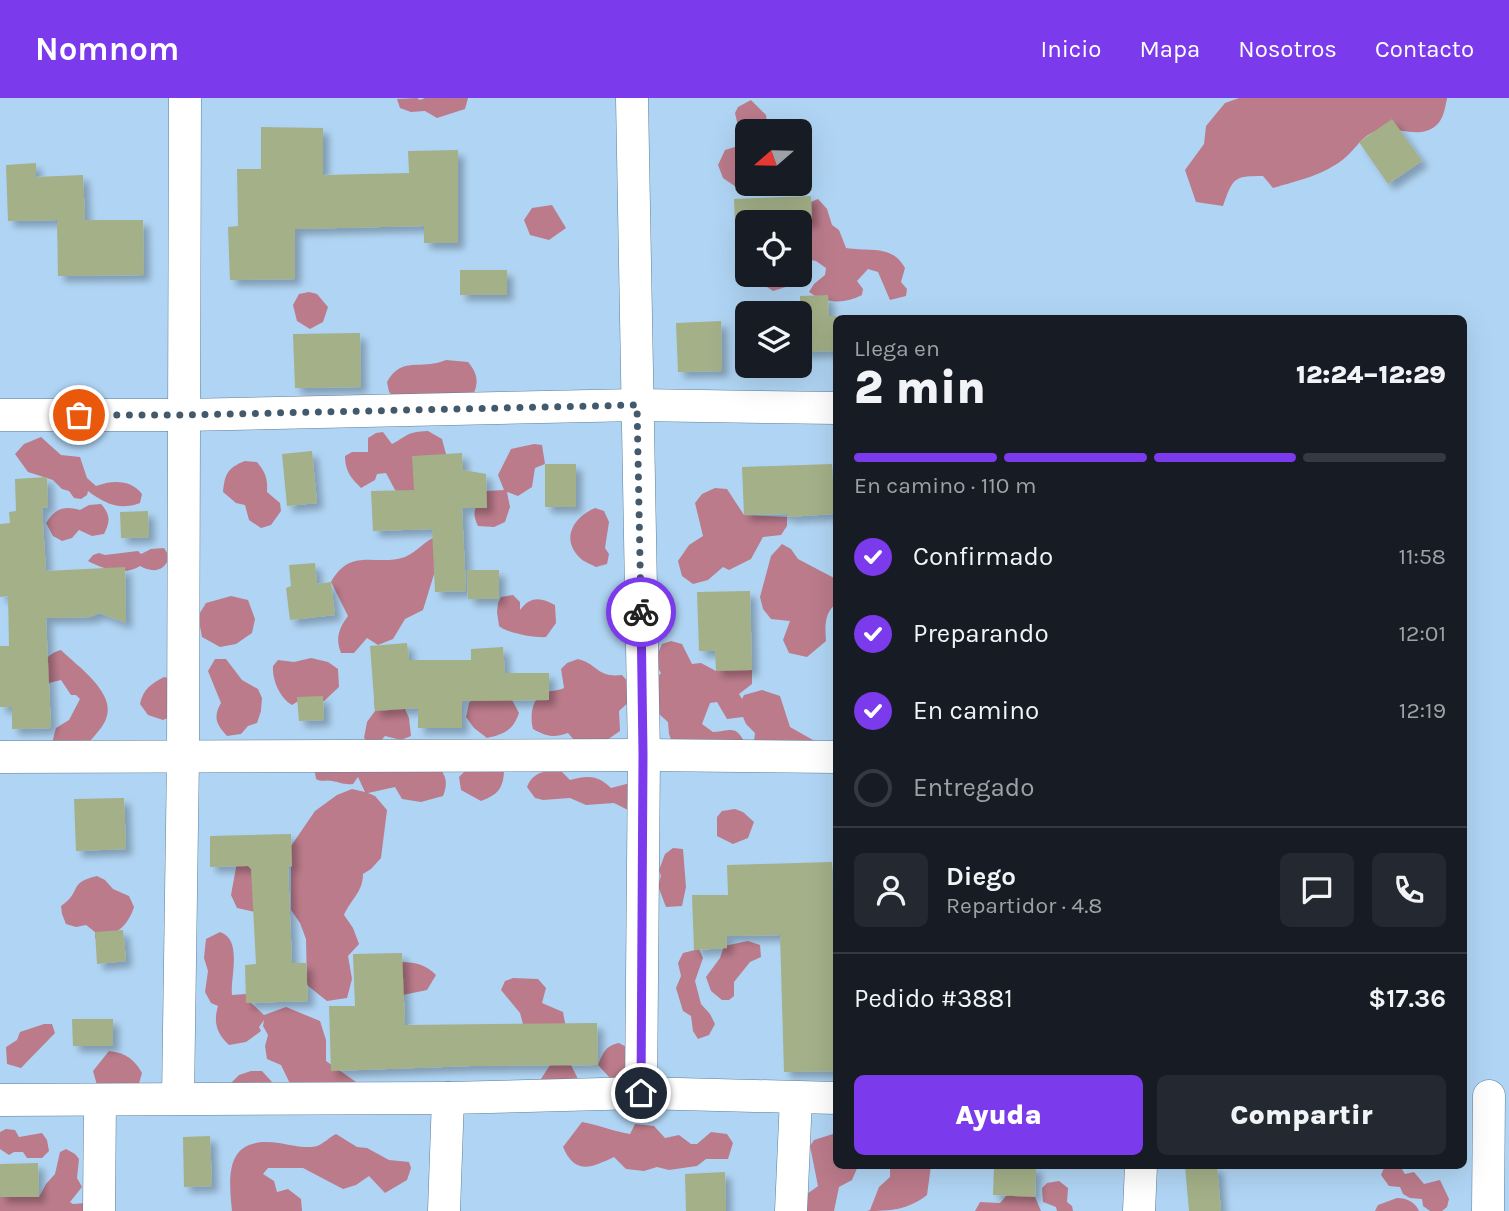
<!DOCTYPE html>
<html lang="es">
<meta charset="utf-8">
<style>
:root{--surface:#171b24;--page:#242831;--text:#f1f3f6;--muted:#9ea1a6;--line:#363941;--accent:#7c3aed}
body{margin:0;font-family:Karla,sans-serif;background:var(--page);color:var(--text);height:100vh;display:flex;flex-direction:column;font-size:26px;white-space:nowrap}
*{box-sizing:border-box;margin:0}
p{font-size:23px;color:var(--muted)}
.icon{flex:none;width:38px;height:38px;fill:none;stroke:currentColor;stroke-width:2;stroke-linecap:round;stroke-linejoin:round}
.map{position:relative;flex:1;overflow:hidden}
.sheet{position:absolute;left:833px;top:217px;width:634px;height:854px;display:flex;flex-direction:column;background:var(--surface);border-radius:10px;box-shadow:0 7px 28px #0002}
.sheet>*{flex:none}
.needle{width:46px;rotate:250deg}
.buttons{position:absolute;left:735px;top:21px;display:grid;gap:14px}
.buttons a{display:grid;place-items:center;width:77px;height:77px;border-radius:10px;background:var(--surface);box-shadow:0 7px 28px #0002;font-size:35px}
.pin{position:absolute;display:grid;place-items:center;width:60px;height:60px;color:#fff;margin:-30px;border:4px solid #fff;border-radius:50%;box-shadow:0 2px 7px #0007}
.courier{position:absolute;display:grid;place-items:center;width:70px;height:70px;margin:-35px;border:5px solid #7c3aed;border-radius:50%;background:#fff;color:#222;box-shadow:0 2px 9px #0007}
.headline em{font-style:normal;font-weight:800}
.headline div{display:flex;flex-direction:column-reverse}
.headline{display:flex;align-items:center;justify-content:space-between;height:119px;padding:0 21px}
h1{font-size:46px;font-weight:800;line-height:52px}
.bar{display:grid;grid-template-columns:repeat(4,1fr);gap:10px 7px;align-content:center;height:84px;padding:0 21px}
.bar i{height:9px;border-radius:5px;background:var(--line)}
.bar .selected{background:var(--accent)}
.bar p{grid-column:span 4}
.line{display:flex;align-items:center;gap:18px;padding:0 21px;border-top:2px solid var(--line)}
.line div{flex:1}
.round{display:grid;place-items:center;flex:none;width:74px;height:74px;border-radius:10px;background:var(--page)}
ol{padding:0 21px;list-style:none}
li{display:flex;align-items:center;gap:21px;height:77px}
li p{margin-inline-start:auto}
li .icon{padding:7px;border-radius:50%;background:var(--accent);color:#fff;stroke-width:4}
li:last-child{color:var(--muted)}
li i{width:38px;height:38px;border:4px solid var(--line);border-radius:50%}
.button{display:flex;gap:14px;margin-top:auto;padding:14px 21px}
.button a{flex:1;height:80px;border-radius:10px;background:var(--accent);color:#fff;font-size:28px;font-weight:800;line-height:80px;text-align:center}
.button a+a{background:var(--page);color:var(--text)}
header{display:flex;align-items:center;gap:42px;box-sizing:border-box;height:98px;padding:0 35px;background:var(--accent);color:#fff}
header strong{font-size:33px}
nav{display:flex;gap:38px;margin-inline-start:auto;font-size:24px}
.map>svg:first-child{display:block}
</style>
<header>
<strong>Nomnom</strong>
<nav><a>Inicio</a><a>Mapa</a><a>Nosotros</a><a>Contacto</a></nav>
</header>
<div class="map">
<svg width="1509" height="1113" viewBox="0 0 1509 1113">
<defs>
<filter id="shadow"><feDropShadow dx="6" dy="6" stdDeviation="3.5" flood-color="#0004"/></filter>
</defs>
<rect width="100%" height="100%" fill="#b0d5f4"/>
<g fill="#bb7b8b">
<path d="M417,0L420,2L425,0H468L465,11L437,20L425,13L411,14L400,10L397,1Z"/>
<path d="M1239,0H1447V1C1444,14 1443,26 1429,32C1412,39 1393,27 1376,33C1363,37 1356,50 1347,58C1328,76 1297,83 1273,90L1263,78C1233,78 1233,80 1223,108L1196,104L1185,72L1204,46L1206,28L1225,5Z"/>
<path d="M751,2L766,17L768,33H750L748,27L738,28L735,15L738,9Z"/>
<path d="M735,49H747V86H751L739,91L723,80L718,67L725,52Z"/>
<path d="M818,101L827,111L832,127L839,132L846,150C869,154 892,146 905,170L901,184L907,191L906,198L890,202L878,174L868,171L857,183L863,191L862,197C845,206 826,206 809,194L814,186L825,177L826,170L816,163L805,161L800,156V124H798L811,104Z"/>
<path d="M552,107L566,130L549,142L530,137L524,122L532,110Z"/>
<path d="M764,177H790L792,187L773,193L764,187Z"/>
<path d="M309,194L317,196L328,209L323,224L310,231L297,223L293,207L299,196Z"/>
<path d="M446,262L468,264C481,279 478,290 468,306L452,305L433,295L401,306L389,294L387,284C402,257 420,273 446,262Z"/>
<path d="M428,333L442,341L446,356L415,399L395,392L386,375L377,376L375,382L361,390C351,380 345,373 345,358L352,354H368V340L376,335L383,334L392,346C409,337 406,334 428,333Z"/>
<path d="M41,339L61,357L80,359L87,380L96,388C112,382 131,381 142,396L140,405C119,413 104,405 88,393L87,397L81,401L74,400L69,393L62,391L53,382L28,374L15,356L24,346Z"/>
<path d="M534,346L542,347L545,366L535,370L532,389L518,398L507,394L510,409L505,424L494,429L478,428C470,412 477,406 486,393L504,392L498,377L511,351Z"/>
<path d="M245,363L257,364C265,374 268,380 267,394L280,405L281,413L271,427L261,430L249,422L245,407L236,405L223,394C225,376 227,370 245,363Z"/>
<path d="M715,390L727,391L744,417L787,419V428L781,437L763,439L751,461L729,472L723,469L708,482L693,486L682,478L678,463L689,447L703,438L695,405L702,396Z"/>
<path d="M101,406C111,417 110,424 104,436L92,438L79,432L72,440L62,443L53,438L46,425C55,411 63,407 80,412L89,407Z"/>
<path d="M595,410L604,413L609,424L605,450L609,456L607,466L596,469C591,466 584,464 580,460C560,440 574,419 595,410Z"/>
<path d="M438,438L435,473L423,512L405,521L393,541L378,547L367,540L354,555H341C335,540 339,530 348,518L331,484C351,448 376,469 405,459C417,454 425,442 438,438Z"/>
<path d="M782,446L791,451L798,461L836,481V506C824,515 825,529 826,543L807,559L789,555L783,542L790,523L771,521L763,511L760,499L771,458Z"/>
<path d="M164,450L169,458C166,474 152,475 140,468C125,478 103,471 88,463L93,457L99,455L105,457L138,453L141,456L151,451Z"/>
<path d="M513,497L520,504V512C530,498 541,499 555,507L556,525L546,539C535,540 507,535 499,528L497,514L498,505L501,499Z"/>
<path d="M231,498L248,502L255,521L252,535L236,546L220,549L202,539L198,518L206,505Z"/>
<path d="M671,543L682,546L692,566L701,565L716,573L724,566H748L752,572V586L739,596L742,601L744,597L762,592L780,598L790,629L813,642L824,653L753,651L755,635L746,626L743,619L727,621L717,604L710,605L702,626L713,634C731,633 735,626 745,645L679,663L669,636L668,624L651,609L655,582L661,575L654,564L662,546Z"/>
<path d="M61,552C77,568 117,595 106,621C103,629 95,637 90,643L52,645L56,630L69,622L80,601L76,597H71L61,582L49,585L39,579C43,565 46,556 61,552Z"/>
<path d="M311,560L328,564L338,571L339,589L324,603L313,604L305,599L292,607C280,600 272,582 273,568L278,562L294,564Z"/>
<path d="M215,561H226L242,582L258,591L262,600L261,613L257,625L248,628L241,636L227,638C216,626 213,619 221,605L208,573Z"/>
<path d="M578,561C598,566 597,580 622,577L629,585L631,602L619,613L620,633L607,642H574L568,635C554,640 547,639 533,631C530,618 531,600 546,594C553,592 558,593 564,590L561,571L567,565Z"/>
<path d="M164,579L175,582L170,619L163,622L148,617L140,606C143,591 151,586 164,579Z"/>
<path d="M474,599L512,602L519,615C513,632 505,636 487,640L474,630L466,619L469,605Z"/>
<path d="M374,600L401,602L409,620L411,638L401,642L385,638L377,647L369,645L364,640L367,624L375,613Z"/>
<path d="M356,665L359,675L363,665L437,668C447,677 448,686 443,698L421,704L402,701L395,689L368,695L375,698L387,712L381,760L371,771L363,776C363,794 351,801 344,817L353,830L359,846L348,858L352,881L347,900L327,903L307,887L306,841L300,825L291,812V748L315,713L337,697L352,691L365,694L358,679L353,686C343,687 340,684 332,683C325,681 323,685 316,681L314,669Z"/>
<path d="M493,668L504,674C503,691 497,697 481,703L461,692L459,679L468,670Z"/>
<path d="M546,673L562,674L570,682C588,677 598,677 611,690L638,683L636,716L614,705L586,707L570,700L543,702L535,700L527,689C531,679 536,676 546,673Z"/>
<path d="M735,711L743,714L754,724L748,740L733,746L717,738V719L722,713Z"/>
<path d="M673,750L683,751L686,789L682,808L666,809L658,788L661,778L659,772L665,756Z"/>
<path d="M256,757L255,814L237,810L231,797L237,764Z"/>
<path d="M97,778L105,782L113,791L129,798L134,809C128,828 115,839 95,840V834L86,827L76,829L66,826L62,816L61,808C83,793 67,785 97,778Z"/>
<path d="M220,834C243,841 230,880 232,897L246,896V900L264,917L286,909L320,923L326,942V963L359,986L295,996L281,967L267,961L265,948L268,937L263,928L264,922L259,929L261,933L246,944L229,947C217,936 213,925 218,908L211,905L205,894L208,873L204,860L206,841Z"/>
<path d="M748,843L760,847L761,859L750,864L734,884V898L729,902H722L711,893L706,879L720,860L724,848Z"/>
<path d="M699,851L703,860L695,883L701,906L710,916L715,926L709,937L698,941L693,933L691,918L683,913L676,890L681,878L678,865L683,855Z"/>
<path d="M402,864C416,864 426,867 436,877L427,892L403,897L399,875Z"/>
<path d="M513,880L538,881L546,890L542,905L563,914L566,930L535,931L523,926L520,915L501,892L505,883Z"/>
<path d="M44,926H52L55,935L21,970L7,966L6,949L17,942L20,934Z"/>
<path d="M619,945L628,950L631,971L621,981L610,980L598,967C603,955 605,948 619,945Z"/>
<path d="M109,953C126,955 134,961 142,975L137,992L97,987L93,973Z"/>
<path d="M550,967H571L580,985L539,984Z"/>
<path d="M251,973H262L272,984L273,997L227,989L239,977Z"/>
<path d="M582,1024C599,1027 612,1033 630,1036L635,1026L654,1028L665,1040L679,1037L691,1046H697L711,1034L727,1036L733,1045L728,1061H706L697,1068L669,1072L657,1069L644,1073L626,1071L614,1059C591,1070 575,1077 563,1049Z"/>
<path d="M6,1031L15,1032L19,1039L42,1035L47,1042L49,1053L42,1060H27L23,1054H14L9,1057L0,1051V1034Z"/>
<path d="M836,1035V1068H858L852,1082L839,1089L834,1113H801L807,1096L818,1088L810,1048L814,1042Z"/>
<path d="M336,1036L357,1049L367,1050L389,1062L409,1064L411,1070L407,1082L385,1095L369,1078L356,1087L343,1091L303,1070H268L263,1076L274,1083L277,1094L288,1091L301,1101L302,1113H232C228,1074 226,1038 279,1045C290,1047 307,1051 317,1048C323,1046 330,1039 336,1036Z"/>
<path d="M66,1051L75,1056L79,1061L77,1080L82,1089L70,1104L73,1106L86,1105L99,1113H0V1095L39,1099L46,1086L55,1076L60,1054Z"/>
<path d="M890,1068H931L927,1097C908,1112 890,1113 867,1113L870,1112L879,1089L890,1079Z"/>
<path d="M1390,1068H1400L1405,1076L1414,1074L1424,1086L1440,1082L1449,1101L1447,1109L1442,1113H1430L1423,1108L1422,1101L1410,1100L1403,1096L1400,1089L1389,1088L1381,1077L1384,1070Z"/>
<path d="M1059,1083L1068,1090L1067,1104L1072,1108L1073,1113H1057L1056,1109L1043,1104L1042,1090L1047,1085Z"/>
<path d="M1024,1093L1035,1099L1041,1113H975L980,1104L1000,1105L1006,1098Z"/>
<path d="M1397,1100C1407,1100 1415,1104 1419,1113H1375L1378,1107Z"/>
</g>
<g fill="#a3b088" filter="url(#shadow)">
<path d="M1392,21L1422,63L1388,86L1359,44Z"/>
<path d="M261,29L323,30V77L409,75L408,53L458,52V145H424V128L295,131V181L230,182L228,129L238,128L237,71H261Z"/>
<path d="M36,65V79L83,77L85,122H143L144,177L58,178L57,122L8,123L6,67Z"/>
<path d="M811,98L812,124H735L734,101Z"/>
<rect x="460" y="172" width="47" height="25"/>
<path d="M828,197L829,218H836V253L800,254V198Z"/>
<path d="M721,223L722,273L678,274L676,225Z"/>
<path d="M360,235L361,289L295,290L293,236Z"/>
<path d="M312,353L317,405L287,408L282,356Z"/>
<path d="M462,355L463,372L486,376L487,410H462L466,493L435,494L432,431L373,433L371,393L414,392L412,358Z"/>
<rect x="545" y="366" width="31" height="43"/>
<path d="M832,366L834,416L787,419V416L744,417L742,369Z"/>
<path d="M47,379L48,409L42,410L46,473L125,469L126,525L99,515L91,519L46,520L51,630L12,631V609H0V548H9L8,498L0,499V426L10,425L9,414L16,413L15,381Z"/>
<path d="M148,413L149,439L121,440L120,414Z"/>
<path d="M315,465L317,486L331,484L335,517L290,522L286,490L291,488L289,467Z"/>
<path d="M467,472H499V501H468Z"/>
<path d="M750,493L752,572L716,573L715,553H699L697,494Z"/>
<path d="M407,545L409,562H471V551L503,549L505,575H549V602L462,603V630H418V610L375,613L370,548Z"/>
<path d="M323,598L324,622L299,623L297,599Z"/>
<path d="M124,700L126,751L76,753L74,701Z"/>
<path d="M291,736L292,768L288,769L292,865H306L308,903L246,905L245,867L256,866L251,771L248,768L210,769V738Z"/>
<path d="M832,764L836,973L784,974L780,837L727,838V850L694,852L692,797H728L727,767Z"/>
<path d="M123,832L126,863L97,866L95,834Z"/>
<path d="M402,855L405,927L597,925L598,967L471,968L331,973L329,908H355L353,856Z"/>
<path d="M72,921H113V948H73Z"/>
<path d="M210,1038L212,1088L184,1089L183,1039Z"/>
<path d="M38,1065L39,1099H0V1066Z"/>
<path d="M994,1068H1036L1035,1099L993,1097Z"/>
<path d="M1185,1068H1217L1221,1113H1189Z"/>
<path d="M725,1074L726,1113H686L685,1076Z"/>
</g>
<g fill="none" stroke-linecap="round" stroke-linejoin="round">
<g stroke="#5b7e9a" stroke-width="33">
<g id="minor">
<path d="M632,0L644,657L641,995"/>
<path d="M0,317H184L637,307L836,310"/>
<path d="M0,659L644,657L836,659"/>
<path d="M178,1000L183,660L185,0"/>
<path d="M0,1002L448,1000L641,995L836,1000"/>
<path d="M99,1113L100,1002"/>
<path d="M444,1113L448,1000"/>
<path d="M791,1113L796,1000"/>
<path d="M1139,1113L1141,1068"/>
<path d="M1488,1113L1489,998"/>
</g>
</g>
<use href="#minor" stroke="#fff" stroke-width="32"/>
</g>
<g fill="none" stroke-linecap="round" stroke-linejoin="round">
<path stroke="#435a6c" stroke-width="7" stroke-dasharray="0 12.6" d="M79,317H184L637,307L641,514"/>
<path stroke="#7c3aed" stroke-width="9" d="M641,514L643,656L641,995"/>
</g>
</svg>
<div class="buttons">
<a><svg class="needle" viewBox="-14 -14 28 28"><path d="M0-13l5 13h-10z" fill="#e53935"/><path d="M0 13l5-13h-10z" fill="#9ea1a6"/></svg></a>
<a><svg class="icon" aria-label="locate" viewBox="0 0 24 24"><circle cx="12" cy="12" r="6"/><path d="M12 2v4M12 18v4M2 12h4M18 12h4"/></svg></a>
<a><svg class="icon" aria-label="layers" viewBox="0 0 24 24"><path d="M12 4l9 5-9 5-9-5zM3 14l9 5 9-5"/></svg></a>
</div>
<div class="pin" style="left:79px;top:317px;background:#ea580c"><svg class="icon" aria-label="bag" viewBox="0 0 24 24"><path d="M5 8h14l-1 12H6zM9 8a3 3 0 0 1 6 0"/></svg></div>
<div class="pin" style="left:641px;top:995px;background:#1f2937"><svg class="icon" aria-label="home" viewBox="0 0 24 24"><path d="M3 11l9-7 9 7M6 9v11h12V9"/></svg></div>
<div class="courier" style="left:641px;top:514px"><svg class="icon" aria-label="bike" viewBox="0 0 24 24"><circle cx="6" cy="16" r="4"/><circle cx="18" cy="16" r="4"/><path d="M6 16l4-8h5l3 8M10 8l3 8H6M13 5h3"/></svg></div>
<section class="sheet">
<div class="headline"><div><h1>2 min</h1><p>Llega en</p></div><em>12:24–12:29</em></div>
<div class="bar"><i class="selected"></i><i class="selected"></i><i class="selected"></i><i></i><p>En camino · 110 m</p></div>
<ol>
<li><svg class="icon" aria-label="check" viewBox="0 0 24 24"><path d="M5 12l5 5 9-10"/></svg>Confirmado<p>11:58</p></li>
<li><svg class="icon" aria-label="check" viewBox="0 0 24 24"><path d="M5 12l5 5 9-10"/></svg>Preparando<p>12:01</p></li>
<li><svg class="icon" aria-label="check" viewBox="0 0 24 24"><path d="M5 12l5 5 9-10"/></svg>En camino<p>12:19</p></li>
<li><i></i>Entregado</li>
</ol>
<div class="line" style="height:126px"><a class="round"><svg class="icon" aria-label="person" viewBox="0 0 24 24"><circle cx="12" cy="8" r="4"/><path d="M4 21q1-7 8-7t8 7"/></svg></a><div><b>Diego</b><p>Repartidor · 4.8</p></div><a class="round"><svg class="icon" aria-label="chat" viewBox="0 0 24 24"><path d="M4 5h16v11H9l-5 4z"/></svg></a><a class="round"><svg class="icon" aria-label="phone" viewBox="0 0 24 24"><path d="M5 4h4l2 5-3 2q2 4 5 5l2-3 5 2v4C11 20 4 13 5 4z"/></svg></a></div>
<div class="line" style="height:91px"><div>Pedido #3881</div><b>$17.36</b></div>
<div class="button"><a>Ayuda</a><a>Compartir</a></div>
</section>
</div>
